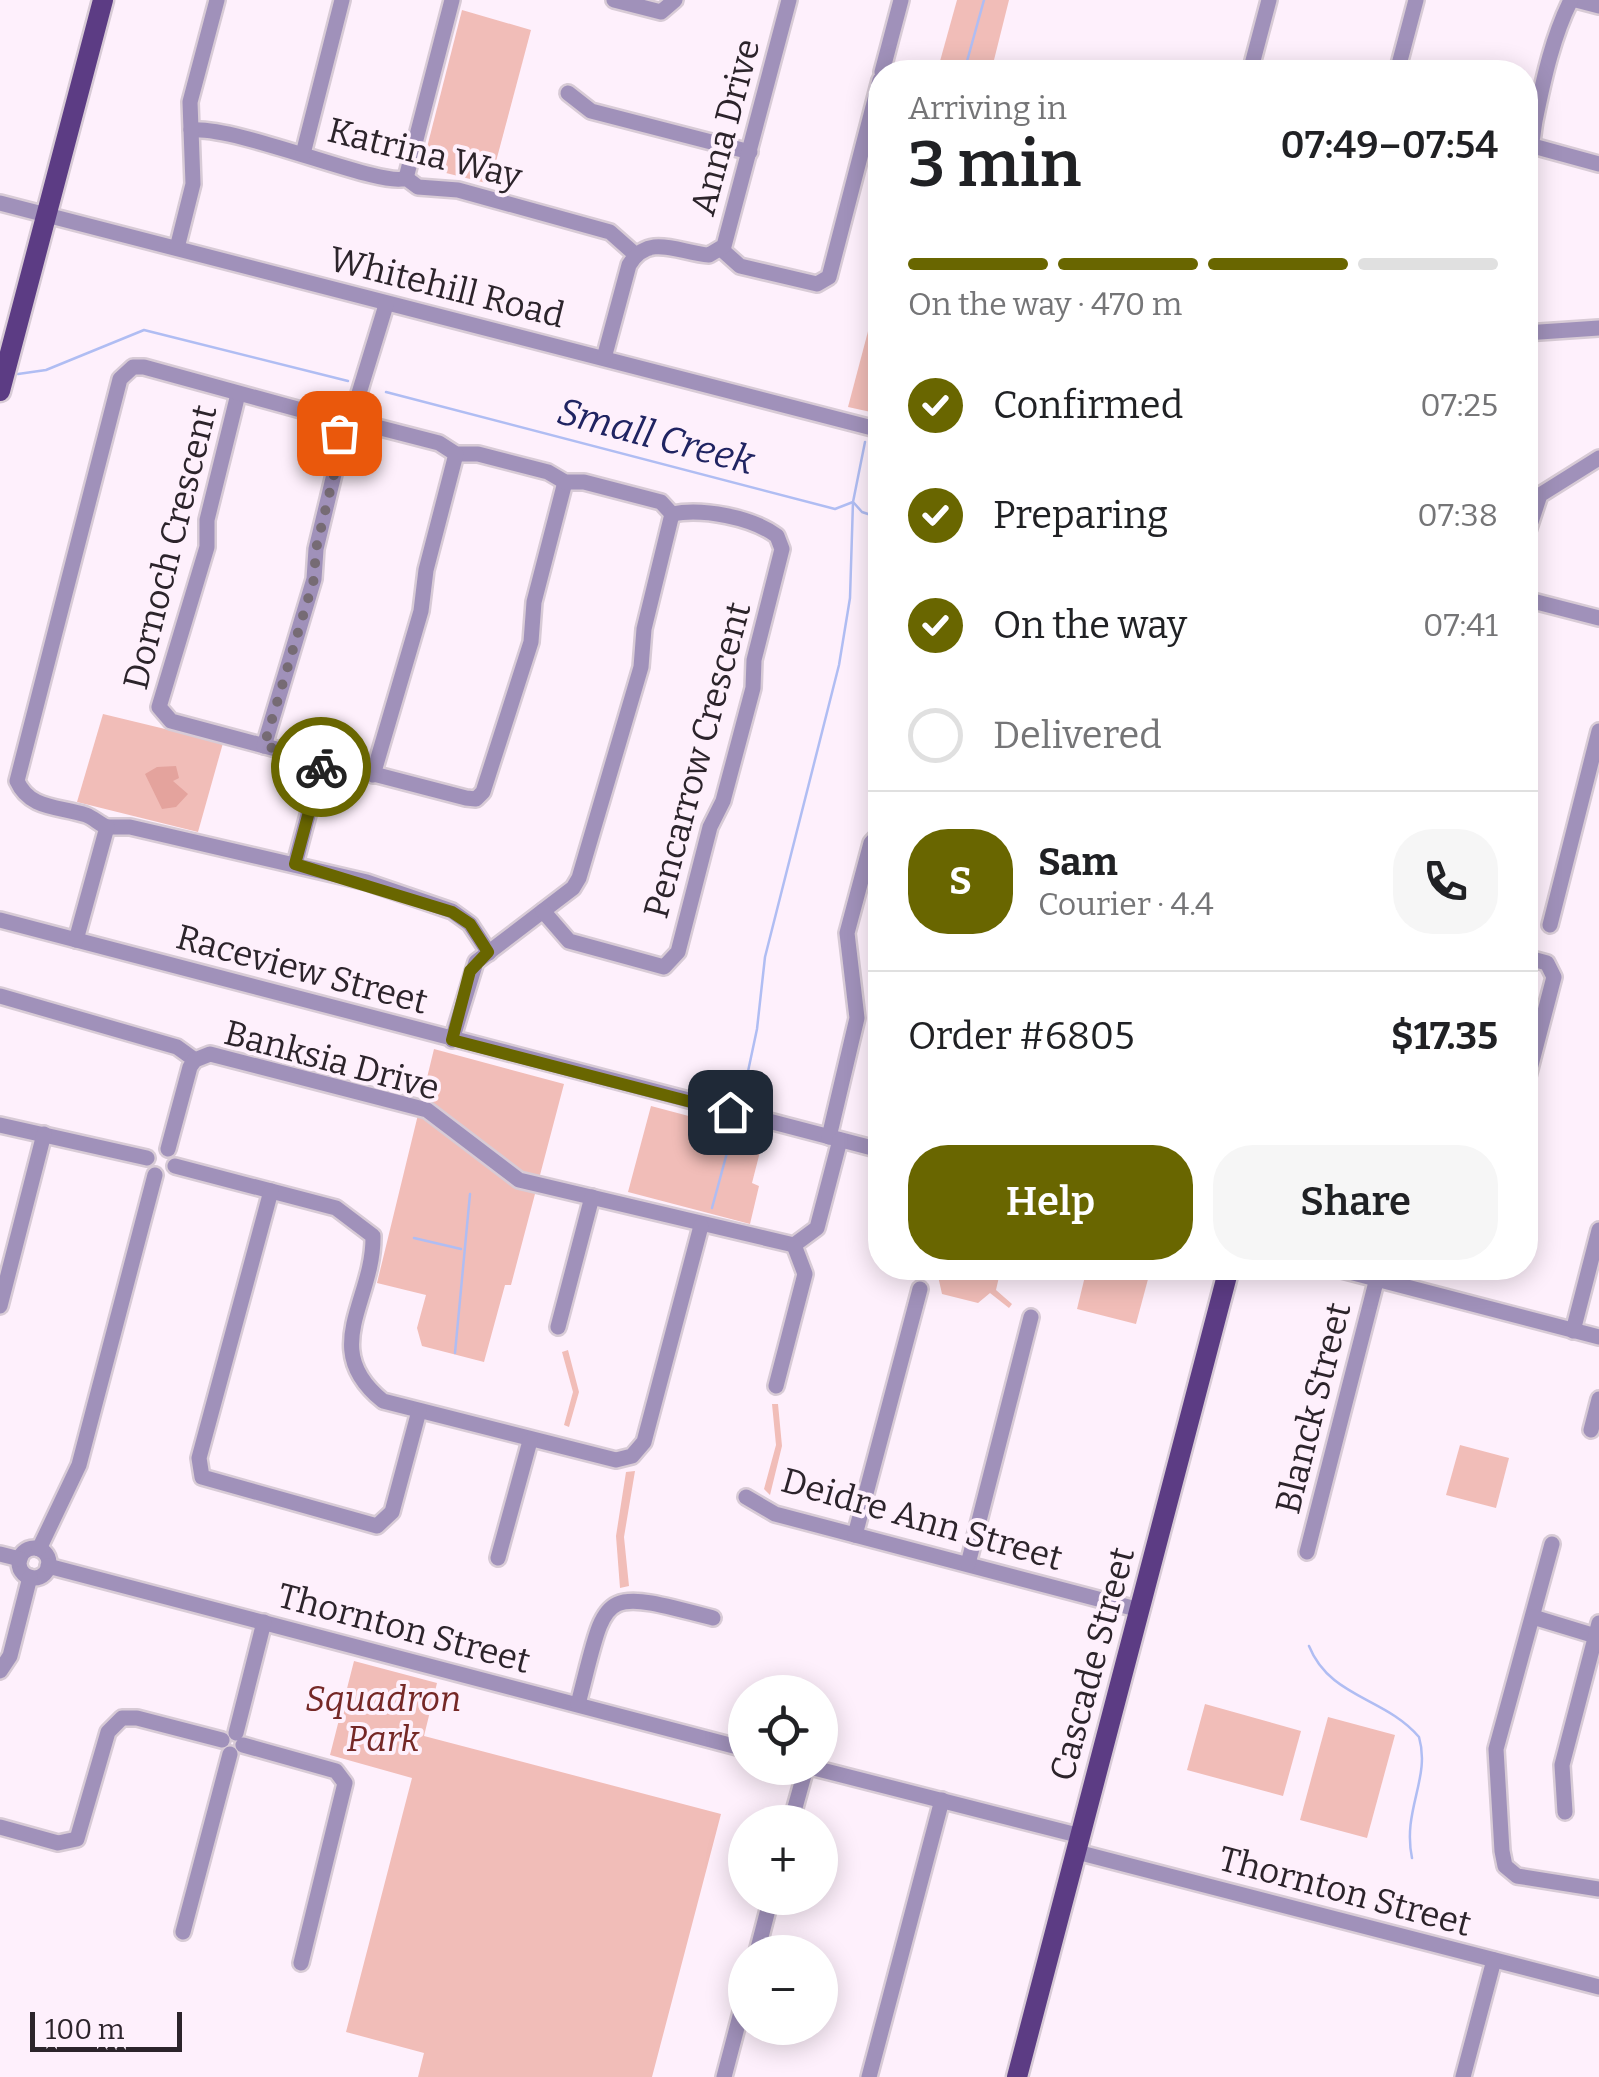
<!DOCTYPE html>
<meta charset="utf-8">
<style>
:root{--surface:#fff;--page:#f6f6f6;--text:#202124;--muted:#757577;--line:#e0e0e0;--accent:#696600}
body{margin:0;font-family:Bitter,serif;background:var(--page);color:var(--text);height:100vh;display:flex;flex-direction:column;font-size:38px;white-space:nowrap}
*{box-sizing:border-box;margin:0}
p{font-size:32px;color:var(--muted)}
.icon{flex:none;width:55px;height:55px;fill:none;stroke:currentColor;stroke-width:2;stroke-linecap:round;stroke-linejoin:round}
.map{position:relative;flex:1;overflow:hidden}
.details{position:absolute;left:868px;top:60px;width:670px;height:1220px;display:flex;flex-direction:column;background:var(--surface);border-radius:40px;box-shadow:0 5px 25px #0003}
.details>*{flex:none}
.tools{position:absolute;left:728px;top:1675px;display:grid;gap:20px}
.tools a{display:grid;place-items:center;width:110px;height:110px;border-radius:50%;background:var(--surface);box-shadow:0 5px 25px #0003;font-size:50px}
.scale{position:absolute;left:30px;bottom:25px;width:152px;box-sizing:border-box;padding-left:10px;border:5px solid #2c242b;border-top:0;font-size:28px;line-height:35px;white-space:nowrap;color:#2c242b;-webkit-text-stroke:8px #fef0fc;paint-order:stroke}
.pin{position:absolute;display:grid;place-items:center;width:85px;height:85px;color:#fff;margin:-42px;border-radius:20px;box-shadow:0 5px 15px #0006}
.courier{position:absolute;display:grid;place-items:center;width:100px;height:100px;margin:-50px;border:8px solid #696600;border-radius:50%;background:#fff;color:#222;box-shadow:0 2px 12px #0007}
.head em{font-style:normal;font-weight:600}
.head div{display:flex;flex-direction:column-reverse}
.head{display:flex;align-items:center;justify-content:space-between;height:170px;padding:0 40px}
h1{font-size:65px;font-weight:600;line-height:75px}
.bar{display:grid;grid-template-columns:repeat(4,1fr);gap:15px 10px;align-content:center;height:120px;padding:0 40px}
.bar i{height:12px;border-radius:8px;background:var(--line)}
.bar .current{background:var(--accent)}
.bar p{grid-column:span 4}
.line{display:flex;align-items:center;gap:25px;padding:0 40px;border-top:2px solid var(--line)}
.line div{flex:1}
.round{display:grid;place-items:center;flex:none;width:105px;height:105px;border-radius:40px;background:var(--page)}
ol{padding:0 40px;list-style:none}
li{display:flex;align-items:center;gap:30px;height:110px}
li p{margin-inline-start:auto}
li .icon{padding:10px;border-radius:50%;background:var(--accent);color:#fff;stroke-width:4}
li:last-child{color:var(--muted)}
li i{width:55px;height:55px;border:5px solid var(--line);border-radius:50%}
.action{display:flex;gap:20px;margin-top:auto;padding:20px 40px}
.action a{flex:1;height:115px;border-radius:40px;background:var(--accent);color:#fff;font-size:40px;font-weight:600;line-height:115px;text-align:center}
.action a+a{background:var(--page);color:var(--text)}
.map>svg:first-child{display:block}
</style>
<div class="map">
<svg width="1599" height="2077" viewBox="0 0 1599 2077">
<rect width="100%" height="100%" fill="#fef0fc"/>
<g fill="#f1bdb8">
<path d="M957,0H1009L991,72H937Z"/>
<path d="M462,10L531,30L490,184L422,167Z"/>
<path d="M880,286V414L848,407Z"/>
<path d="M103,714L223,743L198,832L77,802Z"/>
<path d="M434,1049L564,1084L511,1285H505L484,1362L422,1346L417,1328L426,1295L377,1283Z"/>
<path d="M651,1106L764,1136L752,1183L759,1186L750,1224L628,1192Z"/>
<path d="M928,1268H1001L996,1290L1012,1304L1009,1308L990,1293L978,1303L942,1294L938,1276Z"/>
<path d="M1087,1268H1151L1136,1324L1077,1309Z"/>
<path d="M568,1350L579,1392L569,1427L564,1425L573,1392L562,1352Z"/>
<path d="M772,1404H778L782,1446L770,1495L764,1489L776,1445Z"/>
<path d="M1460,1445L1509,1458L1496,1508L1446,1495Z"/>
<path d="M635,1471L624,1537L629,1586L620,1588L616,1536L626,1472Z"/>
<path d="M354,1661L437,1683L424,1736L721,1814L652,2077H418L424,2053L346,2032L412,1778L330,1755Z"/>
<path d="M1205,1704L1301,1731L1283,1796L1187,1770Z"/>
<path d="M1328,1717L1395,1735L1367,1838L1300,1820Z"/>
</g>
<path fill="#e4a39d" d="M176,766L179,778L173,781L188,794L176,807L162,809L145,774L157,767Z"/>
<g fill="none" stroke-linecap="round" stroke-linejoin="round">
<g stroke="#b0bdf3" stroke-width="2.5">
<path d="M964,72L984,0"/>
<path d="M18,374L46,370L144,330L348,381"/>
<path d="M386,392L835,509L853,502L865,442"/>
<path d="M873,409L880,384"/>
<path d="M854,503L862,512L880,518"/>
<path d="M743,1095L757,1029L765,957L839,665L850,598L853,502"/>
<path d="M712,1208L734,1127"/>
<path d="M414,1238L461,1249"/>
<path d="M455,1353L470,1194"/>
<path d="M1309,1646C1330,1698 1385,1697 1419,1737C1431,1778 1402,1810 1412,1858"/>
</g>
<g stroke="#d8cbd6" stroke-width="20">
<g id="minor">
<path d="M614,0L661,12L675,0"/>
<path d="M1576,0L1599,6"/>
<path d="M882,72L901,0"/>
<path d="M1250,72L1269,0"/>
<path d="M1397,72L1416,0"/>
<path d="M568,93L591,111L750,152"/>
<path d="M191,130C241,126 383,189 406,178L418,187L458,190L610,232L636,255"/>
<path d="M1533,146L1599,164"/>
<path d="M303,154L342,0"/>
<path d="M1525,162C1534,146 1532,133 1536,116C1544,77 1553,36 1571,0"/>
<path d="M406,178L452,0"/>
<path d="M0,203L880,430"/>
<path d="M177,248L193,184L190,102L217,0"/>
<path d="M721,249L740,266L817,284L829,277L880,80"/>
<path d="M1525,333L1599,328"/>
<path d="M604,358L629,265C649,232 679,253 709,255L724,246L789,0"/>
<path d="M238,394L207,520V547L159,707L171,721L306,757L321,766L339,765L466,798L476,799L483,792L531,642L534,602L565,482"/>
<path d="M356,403L386,305"/>
<circle cx="352" cy="421" r="18"/>
<path d="M369,425L439,443L456,454H478L548,472L565,482H584L661,502L672,514L644,629L641,667L579,878L573,888L476,962L452,1040"/>
<path d="M1525,540L1540,495L1599,458"/>
<path d="M1525,599L1599,618"/>
<path d="M264,746L314,579L316,549L343,437"/>
<path d="M373,775L421,611L426,570L456,454"/>
<path d="M107,827H130L367,882L452,911L470,924L489,953"/>
<path d="M295,864L321,766"/>
<path d="M543,911L569,941L664,967L678,952L710,827L723,801L753,688L754,660L782,549L777,536C752,517 702,508 672,514"/>
<path d="M0,920L880,1150"/>
<path d="M1550,925L1599,731"/>
<path d="M76,940L107,827C99,824 94,818 86,815C59,806 30,810 17,781L120,379L133,367H144L334,419"/>
<path d="M1525,957L1547,963L1554,977L1525,1088"/>
<path d="M0,996L177,1047L195,1060"/>
<path d="M0,1125L147,1158"/>
<path d="M829,1137L857,1018L847,933L871,843L880,833"/>
<path d="M168,1149L190,1067L195,1060L210,1054L427,1110L519,1180L794,1245L817,1228L840,1140"/>
<path d="M175,1166L336,1208L373,1236C374,1301 318,1349 383,1401L616,1460L632,1456L644,1442L701,1226"/>
<path d="M271,1191L199,1458L202,1477L377,1526L392,1512L419,1411"/>
<path d="M1334,1268L1599,1337"/>
<path d="M0,1306L44,1134"/>
<path d="M558,1327L592,1197"/>
<path d="M1573,1331L1599,1230"/>
<path d="M776,1386L805,1274L794,1245"/>
<path d="M1591,1430L1599,1399"/>
<path d="M746,1497L775,1514L1140,1610"/>
<path d="M855,1535L920,1289"/>
<path d="M1552,1544L1496,1749L1502,1851L1505,1866L1517,1876L1599,1889"/>
<circle cx="34" cy="1563" r="15"/>
<path d="M39,1549L79,1465L155,1175"/>
<path d="M1307,1552L1377,1278"/>
<path d="M0,1554L20,1559"/>
<path d="M498,1558L530,1441"/>
<path d="M968,1564L1031,1317"/>
<path d="M48,1566L745,1749"/>
<path d="M1533,1617L1599,1637"/>
<path d="M0,1671L10,1656L30,1577"/>
<path d="M578,1704C608,1590 596,1587 713,1618"/>
<path d="M236,1733L264,1622"/>
<path d="M243,1745L336,1771L345,1783L301,1963"/>
<path d="M814,1768L1081,1836"/>
<path d="M1565,1812L1562,1765L1599,1623"/>
<path d="M791,1822L806,1768"/>
<path d="M0,1827L58,1843L77,1839L108,1732L122,1718H137L222,1740"/>
<path d="M1077,1852L1599,1987"/>
<path d="M183,1932L230,1754"/>
<path d="M757,1952L771,1898"/>
<path d="M724,2077L745,1997"/>
<path d="M869,2077L942,1800"/>
<path d="M1463,2077L1494,1960"/>
</g>
</g>
<g stroke="#d8cbd6" stroke-width="25">
<g id="major">
<path d="M0,391L103,0"/>
<path d="M1017,2077L1229,1268"/>
</g>
</g>
<use href="#minor" stroke="#a091ba" stroke-width="15"/>
<use href="#major" stroke="#5c3c84" stroke-width="20"/>
</g>
<g fill="none" stroke-linecap="round" stroke-linejoin="round">
<path stroke="#766b74" stroke-width="10" stroke-dasharray="0 18" d="M321,767L306,756L264,746L314,579L316,549L343,437L339,433"/>
<path stroke="#696600" stroke-width="12" d="M321,767L295,864L452,912L470,924L488,952L470,971L452,1040L730,1112"/>
</g>
<g text-anchor="middle" stroke-width="8" stroke-linejoin="round" paint-order="stroke">
<g font-size="35" fill="#2c242b" stroke="#fef0fc">
<text transform="translate(725 127) rotate(-75)" y="12">Anna Drive</text>
<text transform="translate(425 153) rotate(14)" y="12">Katrina Way</text>
<text transform="translate(447 287) rotate(14)" y="12">Whitehill Road</text>
<text transform="translate(170 547) rotate(-76)" y="12">Dornoch Crescent</text>
<text transform="translate(697 760) rotate(-75)" y="12">Pencarrow Crescent</text>
<text transform="translate(302 969) rotate(15)" y="12">Raceview Street</text>
<text transform="translate(332 1060) rotate(15)" y="12">Banksia Drive</text>
<text transform="translate(1313 1408) rotate(-76)" y="12">Blanck Street</text>
<text transform="translate(922 1519) rotate(16)" y="12">Deidre Ann Street</text>
<text transform="translate(404 1628) rotate(15)" y="12">Thornton Street</text>
<text transform="translate(1092 1664) rotate(-75)" y="12">Cascade Street</text>
<text transform="translate(1345 1891) rotate(15)" y="12">Thornton Street</text>
</g>
<g font-size="35" font-style="italic" fill="#752826" stroke="#fef0fc">
<text x="383" y="1711">Squadron<tspan x="383" dy="40">Park</tspan></text>
</g>
<g font-size="38" font-style="italic" fill="#202462" stroke="#fef0fc">
<text transform="translate(656 436) rotate(15)" y="13">Small Creek</text>
</g>
</g>
</svg>
<div class="tools">
<a><svg class="icon" aria-label="locate" viewBox="0 0 24 24"><circle cx="12" cy="12" r="6"/><path d="M12 2v4M12 18v4M2 12h4M18 12h4"/></svg></a>
<a>+</a>
<a>−</a>
</div>
<div class="scale">100 m</div>
<div class="pin" style="left:339px;top:433px;background:#ea580c"><svg class="icon" aria-label="bag" viewBox="0 0 24 24"><path d="M5 8h14l-1 12H6zM9 8a3 3 0 0 1 6 0"/></svg></div>
<div class="pin" style="left:730px;top:1112px;background:#1f2937"><svg class="icon" aria-label="home" viewBox="0 0 24 24"><path d="M3 11l9-7 9 7M6 9v11h12V9"/></svg></div>
<div class="courier" style="left:321px;top:767px"><svg class="icon" aria-label="bike" viewBox="0 0 24 24"><circle cx="6" cy="16" r="4"/><circle cx="18" cy="16" r="4"/><path d="M6 16l4-8h5l3 8M10 8l3 8H6M13 5h3"/></svg></div>
<section class="details">
<div class="head"><div><h1>3 min</h1><p>Arriving in</p></div><em>07:49–07:54</em></div>
<div class="bar"><i class="current"></i><i class="current"></i><i class="current"></i><i></i><p>On the way · 470 m</p></div>
<ol>
<li><svg class="icon" aria-label="check" viewBox="0 0 24 24"><path d="M5 12l5 5 9-10"/></svg>Confirmed<p>07:25</p></li>
<li><svg class="icon" aria-label="check" viewBox="0 0 24 24"><path d="M5 12l5 5 9-10"/></svg>Preparing<p>07:38</p></li>
<li><svg class="icon" aria-label="check" viewBox="0 0 24 24"><path d="M5 12l5 5 9-10"/></svg>On the way<p>07:41</p></li>
<li><i></i>Delivered</li>
</ol>
<div class="line" style="height:180px"><b class="round" style="background:var(--accent);color:#fff">S</b><div><b>Sam</b><p>Courier · 4.4</p></div><a class="round"><svg class="icon" aria-label="phone" viewBox="0 0 24 24"><path d="M5 4h4l2 5-3 2q2 4 5 5l2-3 5 2v4C11 20 4 13 5 4z"/></svg></a></div>
<div class="line" style="height:130px"><div>Order #6805</div><b>$17.35</b></div>
<div class="action"><a>Help</a><a>Share</a></div>
</section>
</div>
